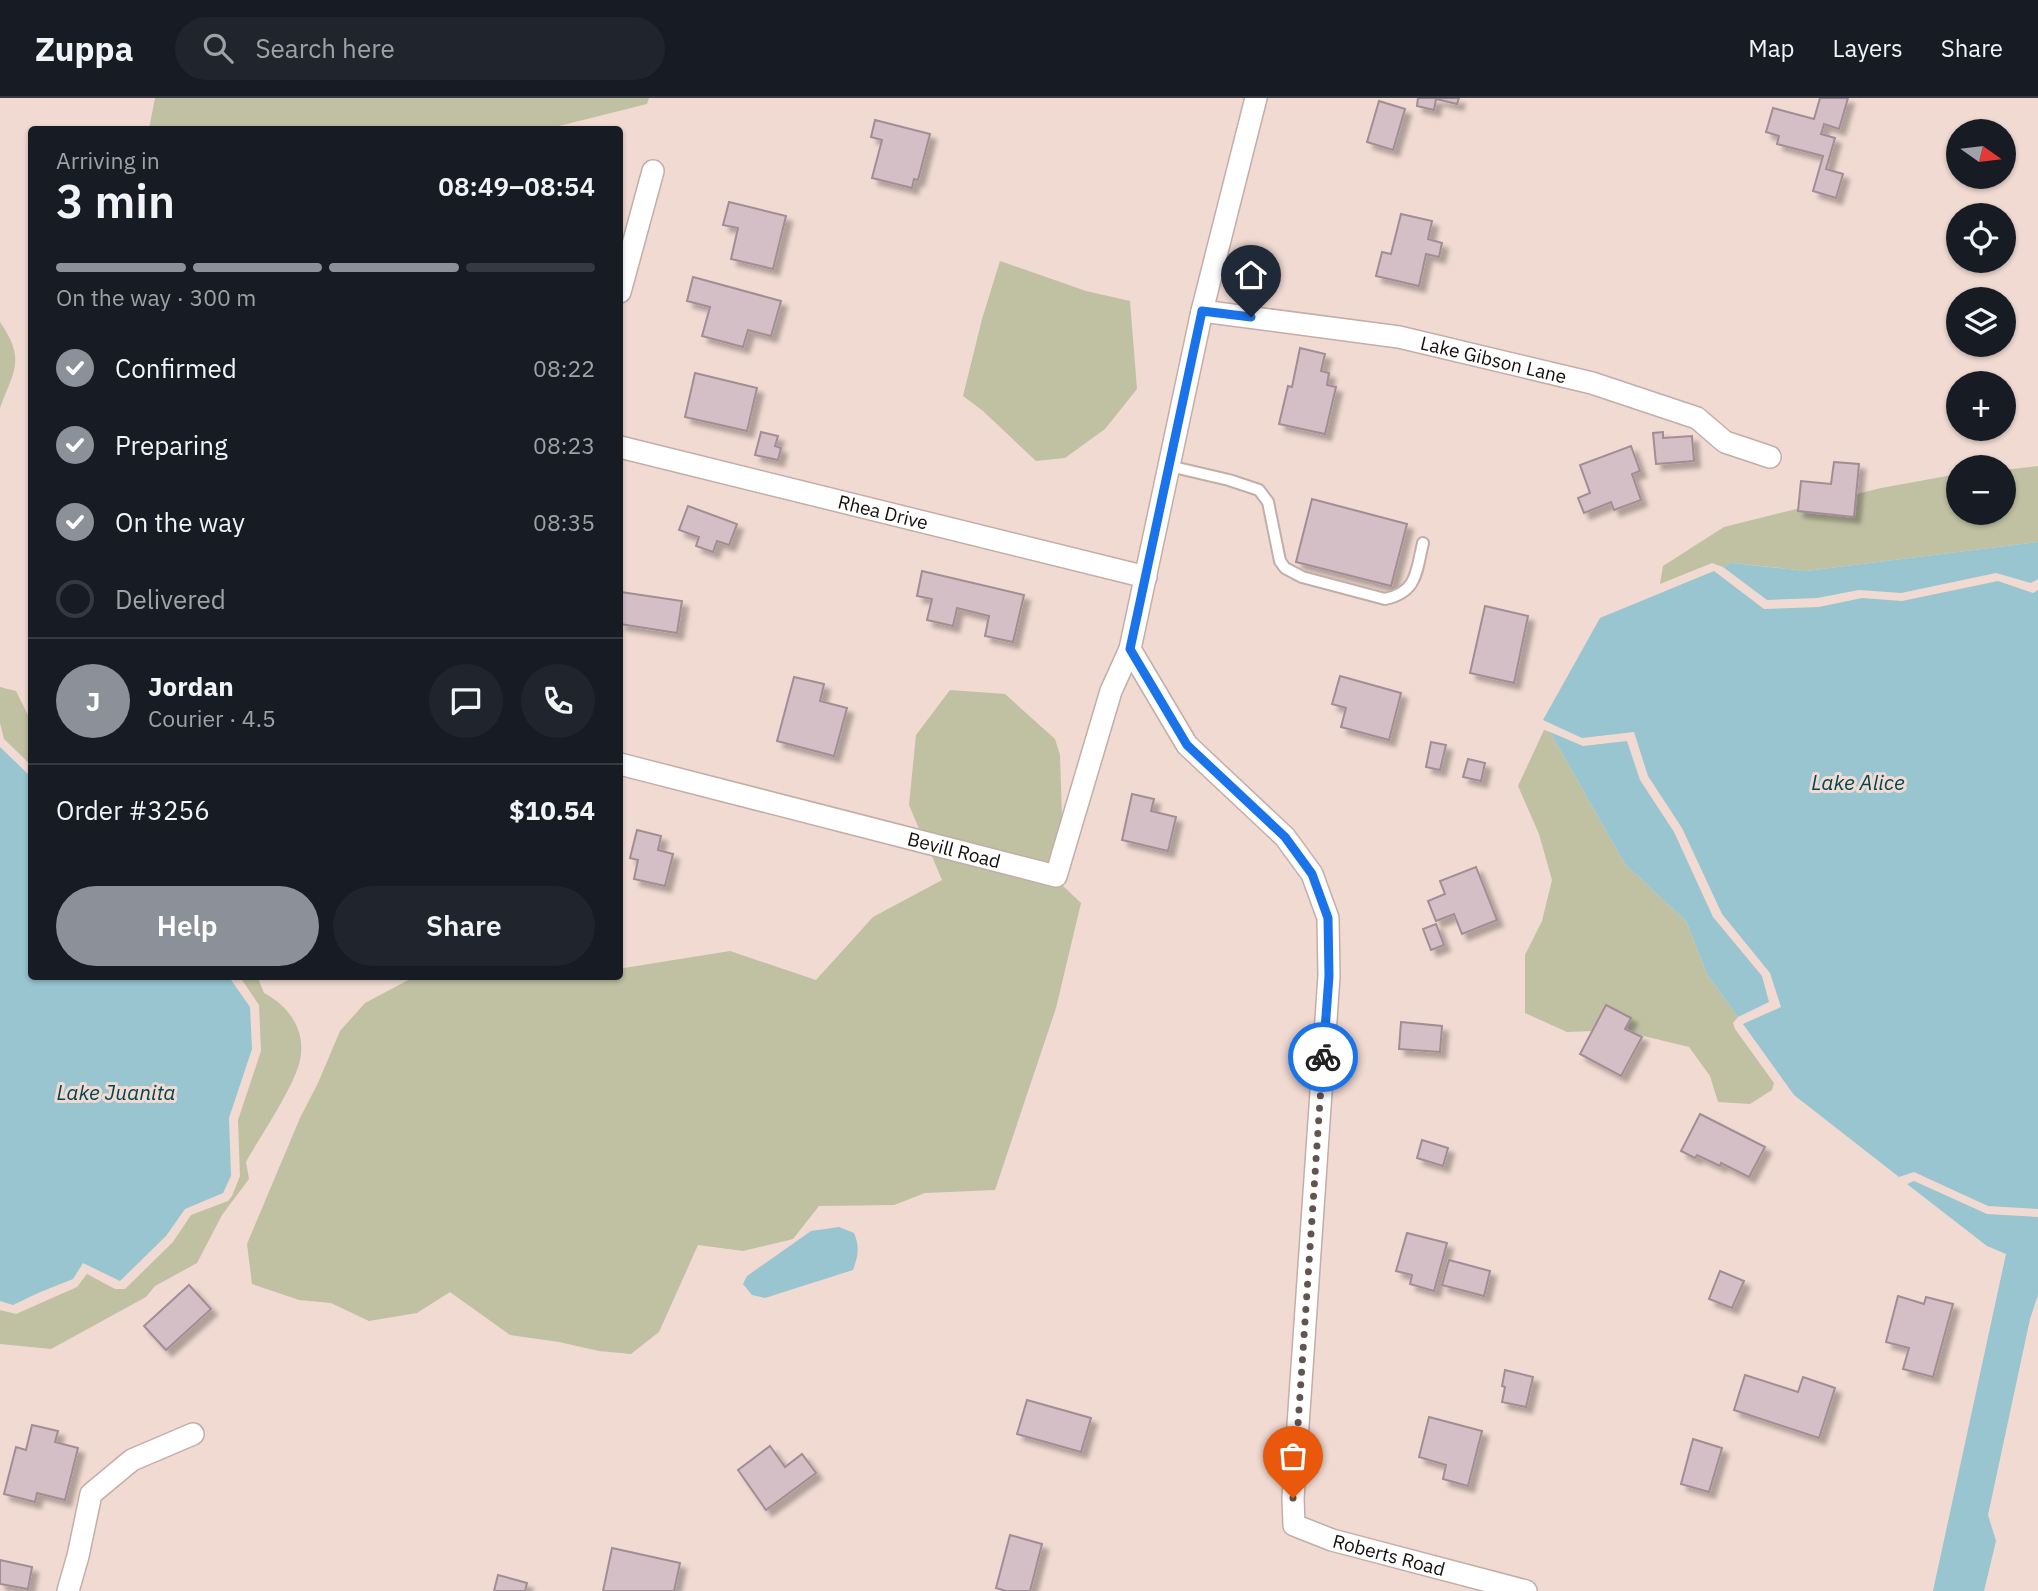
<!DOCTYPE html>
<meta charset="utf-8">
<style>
:root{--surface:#171b24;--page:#20242c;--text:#f1f3f6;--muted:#9ea1a6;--line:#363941;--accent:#8c9099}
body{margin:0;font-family:"IBM Plex Sans",sans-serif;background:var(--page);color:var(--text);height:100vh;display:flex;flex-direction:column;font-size:26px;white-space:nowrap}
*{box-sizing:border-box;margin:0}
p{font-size:23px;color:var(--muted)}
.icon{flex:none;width:38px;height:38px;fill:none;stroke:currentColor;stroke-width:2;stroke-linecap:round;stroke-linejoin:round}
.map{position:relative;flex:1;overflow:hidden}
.side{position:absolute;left:28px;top:28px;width:595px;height:854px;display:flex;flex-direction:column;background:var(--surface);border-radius:7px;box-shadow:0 2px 5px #0004}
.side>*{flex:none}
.needle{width:46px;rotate:104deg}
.controls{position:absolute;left:1946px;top:21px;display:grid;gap:14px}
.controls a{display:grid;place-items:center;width:70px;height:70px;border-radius:50%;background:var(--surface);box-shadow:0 2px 5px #0004;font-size:35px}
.pin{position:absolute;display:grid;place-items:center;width:60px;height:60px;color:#fff;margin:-72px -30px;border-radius:50% 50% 50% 0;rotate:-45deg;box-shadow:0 0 7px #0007}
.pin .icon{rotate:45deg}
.courier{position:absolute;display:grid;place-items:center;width:70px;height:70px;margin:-35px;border:5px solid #1a73e8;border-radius:50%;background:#fff;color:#222;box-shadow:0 2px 9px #0007}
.head em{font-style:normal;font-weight:600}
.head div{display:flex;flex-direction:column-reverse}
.head{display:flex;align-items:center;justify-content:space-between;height:119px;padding:0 28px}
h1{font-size:46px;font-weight:600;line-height:52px}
.bar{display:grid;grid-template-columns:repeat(4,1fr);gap:10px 7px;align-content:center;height:84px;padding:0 28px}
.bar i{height:9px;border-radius:5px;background:var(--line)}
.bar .current{background:var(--accent)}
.bar p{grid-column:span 4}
.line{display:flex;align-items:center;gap:18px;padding:0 28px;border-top:2px solid var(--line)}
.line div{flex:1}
.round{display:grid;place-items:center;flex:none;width:74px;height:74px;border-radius:37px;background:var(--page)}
ol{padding:0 28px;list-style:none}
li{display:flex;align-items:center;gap:21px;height:77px}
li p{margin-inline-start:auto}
li .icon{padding:7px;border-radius:50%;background:var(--accent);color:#fff;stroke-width:4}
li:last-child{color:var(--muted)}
li i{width:38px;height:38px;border:4px solid var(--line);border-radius:50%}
.button{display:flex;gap:14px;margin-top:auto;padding:14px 28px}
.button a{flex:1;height:80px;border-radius:42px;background:var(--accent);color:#fff;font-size:28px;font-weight:600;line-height:80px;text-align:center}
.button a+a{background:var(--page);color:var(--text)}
header{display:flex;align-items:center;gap:42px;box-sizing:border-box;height:98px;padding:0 35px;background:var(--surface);border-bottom:2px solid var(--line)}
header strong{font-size:33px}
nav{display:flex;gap:38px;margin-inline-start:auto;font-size:24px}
.search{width:490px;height:63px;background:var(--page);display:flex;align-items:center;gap:18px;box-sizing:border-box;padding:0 24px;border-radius:38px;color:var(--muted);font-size:26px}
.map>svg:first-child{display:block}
</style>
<header>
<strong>Zuppa</strong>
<div class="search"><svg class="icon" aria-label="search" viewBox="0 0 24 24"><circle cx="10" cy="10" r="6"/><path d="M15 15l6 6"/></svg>Search here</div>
<nav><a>Map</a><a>Layers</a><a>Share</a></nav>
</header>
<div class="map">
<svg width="2038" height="1493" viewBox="0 0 2038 1493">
<defs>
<filter id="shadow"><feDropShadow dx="6" dy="6" stdDeviation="2" flood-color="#0004"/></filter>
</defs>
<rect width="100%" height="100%" fill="#f0dad2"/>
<g fill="#bfc1a2">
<path d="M155,0H649L647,6L547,31H149Z"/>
<path d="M1000,163L1086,193L1130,203L1137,291L1105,331L1065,360L1036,363L983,313L963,298L982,221Z"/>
<path d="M0,224C26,262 14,272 0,310Z"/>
<path d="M2038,368V444L1806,473L1734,465L1723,469L1712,465L1660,486L1663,468L1724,429L1881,390L1958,376V415H2004V372Z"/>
<path d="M0,589L16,593L31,623V667L4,641L0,625Z"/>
<path d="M950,592L1005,596L1055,641L1060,657L1062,719L1048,765L920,733L909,707L916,637Z"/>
<path d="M1544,632L1550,634L1625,766L1686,823L1707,876L1738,919L1733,925L1735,931L1774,985L1772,992L1750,1006L1718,1004L1710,978L1689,949L1619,932L1567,934L1525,915V857L1542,823L1552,782L1539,736L1518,688Z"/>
<path d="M931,756L1062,783V787L1081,805L1056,910L995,1092L925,1095L894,1107L819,1108L793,1141L743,1153L698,1147L659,1234L631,1256L599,1253L559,1244L510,1237L450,1194L417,1215L369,1223L331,1205L299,1202L252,1186L247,1146L300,1020L318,985L340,933L365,905L414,879L620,878V869L624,870L730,853L816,882L873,819L942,782Z"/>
<path d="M240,879L258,880L264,895C287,907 304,929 301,956C299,983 260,1038 246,1064L249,1081L222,1117L197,1165L155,1188L146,1199L51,1251L0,1246V1212L16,1216L77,1189L87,1176L115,1191H125L173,1144L191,1117L228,1103L232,1098L240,1078L238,1022L261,953L259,907Z"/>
</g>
<g fill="#98c5d0">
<path d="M2038,444V481L2031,485L1996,475L1901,495L1859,492L1817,500L1767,502L1723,469L1733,465L1806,473Z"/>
<path d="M1714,473L1764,511L1819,509L1862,500L1902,503L1998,483L2033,495L2038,492V1111L1988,1108L1914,1074L1899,1079L1794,997L1743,926L1781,909L1770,875L1722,816L1682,730L1648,678L1634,634L1582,640L1543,622L1600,520Z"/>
<path d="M1550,634L1583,648L1627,643L1640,682L1674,734L1713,819L1762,878L1769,904L1738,919L1707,876L1686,823L1625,766Z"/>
<path d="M0,649L31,679L32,878L229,879L250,909L252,951L229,1020L231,1078L223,1095L185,1111L166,1138L120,1183L83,1165L73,1181L38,1195L13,1207L0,1203Z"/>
<path d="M1914,1083L1987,1116L2038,1119V1197L2030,1221L1988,1417L1996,1443L1984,1493H1933L2006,1156L1987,1148L1907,1086Z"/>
<path d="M839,1129L854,1135C860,1149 858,1158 853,1172L765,1200L752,1197L743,1186L747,1178L811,1133Z"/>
</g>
<g fill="#d4bfc7" stroke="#a28d95" stroke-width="2" filter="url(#shadow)">
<path d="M1418,0H1459L1457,6L1436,1L1434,12L1417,8Z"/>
<path d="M1820,0H1848L1839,31L1824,26L1821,36L1835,40L1826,71L1843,76L1836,100L1813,93L1823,58L1777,46L1779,38L1766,34L1773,10L1814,21Z"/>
<path d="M1379,3L1405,11L1393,52L1367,44Z"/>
<path d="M875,22L930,36L918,82L914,81L912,90L872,80L882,42L871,39Z"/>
<path d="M729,104L786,118L773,171L731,161L738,130L723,127Z"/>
<path d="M1401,116L1432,123L1428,141L1442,145L1439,159L1426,156L1419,188L1376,178L1382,154L1391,156Z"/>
<path d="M693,179L781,203L771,238L748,232L743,249L702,238L710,209L687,203Z"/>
<path d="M1300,250L1325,256L1321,273L1329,275L1327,287L1336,289L1325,336L1279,326L1288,288L1292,289Z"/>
<path d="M695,275L757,290L747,333L685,319Z"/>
<path d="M761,334L778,338L775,348L781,350L778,362L755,357Z"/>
<path d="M1663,334V340L1692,338L1694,363L1656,366L1653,335Z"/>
<path d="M1631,348L1640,373L1632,376L1641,402L1614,412L1611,404L1584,415L1578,400L1590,395L1580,367Z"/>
<path d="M1834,364L1859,366L1854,419L1798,413L1801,383L1831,386Z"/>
<path d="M1312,401L1407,426L1391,488L1296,464Z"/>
<path d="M688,408L737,426L729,447L717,443L713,454L696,448L699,439L679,432Z"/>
<path d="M922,473L1024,497L1013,544L985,538L989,518L957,510L953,528L927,522L932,501L917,498Z"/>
<path d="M621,494L682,503L677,535L620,526Z"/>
<path d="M1485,508L1528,518L1514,585L1470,575Z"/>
<path d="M1340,578L1401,595L1389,642L1341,629L1346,610L1332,606Z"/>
<path d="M794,579L824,586L820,603L847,610L834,658L777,643Z"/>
<path d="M1431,644L1446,647L1440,672L1426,669Z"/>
<path d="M1468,661L1485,665L1481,683L1463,679Z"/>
<path d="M1132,696L1154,701L1151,713L1176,719L1168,753L1122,742Z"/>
<path d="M637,732L661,738L658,752L673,756L665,788L634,781L638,762L630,760Z"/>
<path d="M1476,769L1497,822L1462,836L1454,816L1436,823L1428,803L1445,796L1440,783Z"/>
<path d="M1436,826L1444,847L1431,852L1423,831Z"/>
<path d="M1606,907L1631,920L1625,931L1642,939L1621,978L1580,956Z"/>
<path d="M1401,924L1442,928L1440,954L1399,951Z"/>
<path d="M1700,1016L1765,1049L1749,1079L1721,1065L1720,1068L1697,1057L1695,1060L1681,1053Z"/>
<path d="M1422,1042L1448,1050L1443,1068L1417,1060Z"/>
<path d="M1407,1135L1447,1145L1434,1193L1410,1186L1412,1177L1396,1173Z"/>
<path d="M1449,1162L1490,1173L1484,1198L1442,1187Z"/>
<path d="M1720,1173L1744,1183L1732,1210L1709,1201Z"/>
<path d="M189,1187L211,1211L166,1252L144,1228Z"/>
<path d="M1898,1198L1924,1206L1926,1199L1953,1206L1933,1279L1903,1271L1909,1250L1886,1244Z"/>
<path d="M1505,1272L1533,1279L1526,1309L1502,1304L1505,1289L1502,1288Z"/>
<path d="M1745,1277L1798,1294L1803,1279L1835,1290L1819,1340L1734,1312Z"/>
<path d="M1027,1302L1091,1320L1081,1354L1017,1336Z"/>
<path d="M1429,1319L1482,1333L1468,1388L1443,1381L1446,1367L1419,1359Z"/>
<path d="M32,1327L58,1333L55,1344L78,1350L65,1402L37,1395L35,1404L4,1396L16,1349L26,1352Z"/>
<path d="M1693,1341L1722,1350L1709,1394L1681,1386Z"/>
<path d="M770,1348L785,1369L802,1356L816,1375L766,1412L738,1372Z"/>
<path d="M1010,1437L1042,1446L1030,1493H1006L996,1490Z"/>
<path d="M612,1450L680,1465L674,1493H603Z"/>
<path d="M0,1462L32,1469L28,1491L0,1486Z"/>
<path d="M498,1477L527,1485L525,1493H494Z"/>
</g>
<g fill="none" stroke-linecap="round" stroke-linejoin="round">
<g stroke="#c3aea7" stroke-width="14">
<path id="lane" d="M1169,368L1229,382L1259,392L1268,404L1280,463L1285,470L1302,479L1385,501C1418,494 1416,473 1423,445"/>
</g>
<g stroke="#c3aea7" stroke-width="24">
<g id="street">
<path id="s1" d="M1256,0L1202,213L1130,551L1187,647L1285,739L1312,776L1328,820L1329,878L1293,1400L1294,1427L1332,1442L1526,1493"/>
<path d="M620,194L653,73"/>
<path id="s2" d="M1202,213L1399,239L1592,285L1697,320L1725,344L1770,359"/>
<path id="s3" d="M620,349L1146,479"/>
<path id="s4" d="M620,666L1056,778L1111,593L1130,551"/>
<path d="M68,1493L78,1458L91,1396L132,1362L193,1336"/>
</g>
</g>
<use href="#lane" stroke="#fff" stroke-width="10"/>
<use href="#street" stroke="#fff" stroke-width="21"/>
</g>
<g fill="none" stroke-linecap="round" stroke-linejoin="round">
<path stroke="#625551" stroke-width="7" stroke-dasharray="0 12.6" d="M1293,1400L1323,959"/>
<path stroke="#1a73e8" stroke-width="9" d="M1251,219L1202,213L1130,551L1187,647L1285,739L1312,776L1328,820L1329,878L1323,959"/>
</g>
<g text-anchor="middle" stroke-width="6" stroke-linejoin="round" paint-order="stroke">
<g font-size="19" fill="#150e0c" stroke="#f0dad2">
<text dy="7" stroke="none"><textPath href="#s2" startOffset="296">Lake Gibson Lane</textPath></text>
<text dy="7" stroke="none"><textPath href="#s3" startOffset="271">Rhea Drive</textPath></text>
<text dy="7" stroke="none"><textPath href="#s4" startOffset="345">Bevill Road</textPath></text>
<text dy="7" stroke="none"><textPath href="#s1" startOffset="1612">Roberts Road</textPath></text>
</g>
<g font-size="21" font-style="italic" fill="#024653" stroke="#f0dad2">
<text x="1858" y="692">Lake Alice</text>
<text x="116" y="1002">Lake Juanita</text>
</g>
</g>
</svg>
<div class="controls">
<a><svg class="needle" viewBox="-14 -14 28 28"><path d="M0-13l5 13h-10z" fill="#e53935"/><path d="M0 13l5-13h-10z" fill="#9ea1a6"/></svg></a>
<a><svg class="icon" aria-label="locate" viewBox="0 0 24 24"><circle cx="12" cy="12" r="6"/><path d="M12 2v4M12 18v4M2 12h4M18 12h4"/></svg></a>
<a><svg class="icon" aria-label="layers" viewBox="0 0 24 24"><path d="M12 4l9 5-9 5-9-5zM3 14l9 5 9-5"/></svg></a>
<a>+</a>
<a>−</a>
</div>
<div class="pin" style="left:1293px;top:1400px;background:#ea580c"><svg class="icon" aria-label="bag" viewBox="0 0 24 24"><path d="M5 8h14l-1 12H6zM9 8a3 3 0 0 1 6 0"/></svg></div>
<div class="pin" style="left:1251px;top:219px;background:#1f2937"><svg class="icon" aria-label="home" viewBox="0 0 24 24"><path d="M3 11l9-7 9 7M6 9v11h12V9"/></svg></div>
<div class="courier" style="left:1323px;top:959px"><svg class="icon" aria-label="bike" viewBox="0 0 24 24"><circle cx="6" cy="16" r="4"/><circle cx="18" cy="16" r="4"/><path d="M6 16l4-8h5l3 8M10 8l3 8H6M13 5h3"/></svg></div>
<section class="side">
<div class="head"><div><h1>3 min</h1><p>Arriving in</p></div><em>08:49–08:54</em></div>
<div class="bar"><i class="current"></i><i class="current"></i><i class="current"></i><i></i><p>On the way · 300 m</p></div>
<ol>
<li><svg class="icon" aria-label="check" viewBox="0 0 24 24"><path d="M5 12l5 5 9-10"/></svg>Confirmed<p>08:22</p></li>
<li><svg class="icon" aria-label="check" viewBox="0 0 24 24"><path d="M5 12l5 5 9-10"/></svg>Preparing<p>08:23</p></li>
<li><svg class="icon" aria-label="check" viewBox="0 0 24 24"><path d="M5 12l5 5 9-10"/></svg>On the way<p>08:35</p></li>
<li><i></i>Delivered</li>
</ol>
<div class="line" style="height:126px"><b class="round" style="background:var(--accent);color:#fff">J</b><div><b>Jordan</b><p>Courier · 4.5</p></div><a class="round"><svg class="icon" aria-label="chat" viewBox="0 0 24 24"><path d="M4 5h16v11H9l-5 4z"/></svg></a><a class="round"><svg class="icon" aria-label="phone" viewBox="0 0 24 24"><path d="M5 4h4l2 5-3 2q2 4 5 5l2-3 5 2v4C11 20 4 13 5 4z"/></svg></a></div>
<div class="line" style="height:91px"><div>Order #3256</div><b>$10.54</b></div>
<div class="button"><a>Help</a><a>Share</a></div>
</section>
</div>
